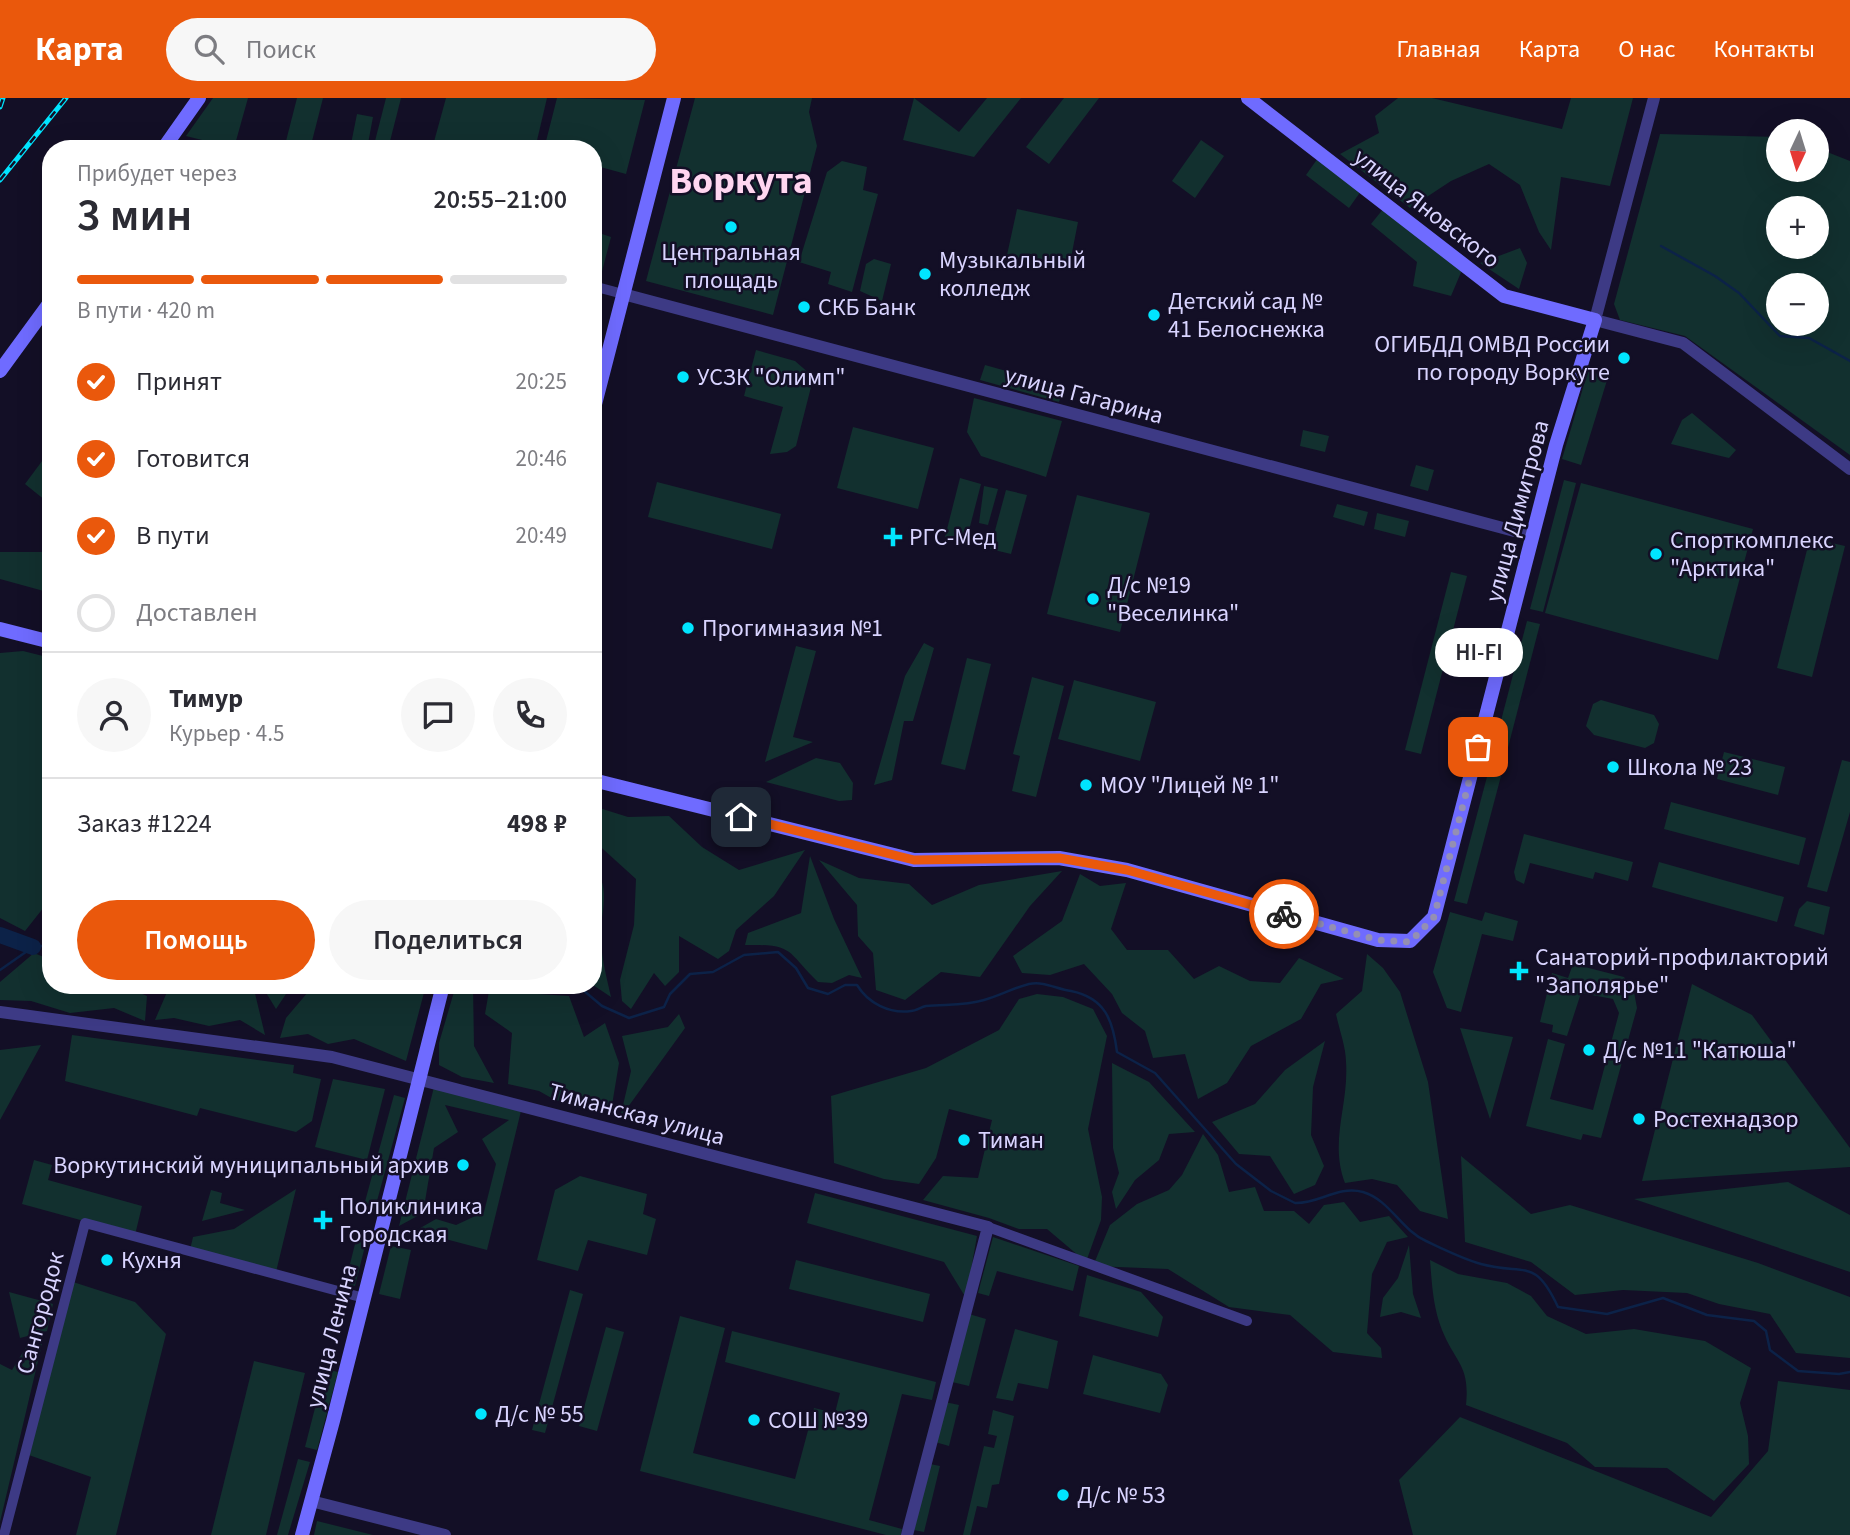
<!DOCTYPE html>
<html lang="ru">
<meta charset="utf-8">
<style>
:root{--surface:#fff;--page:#f7f7f7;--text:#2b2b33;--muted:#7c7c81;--line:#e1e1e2;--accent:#ea580c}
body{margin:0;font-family:"Source Sans 3",sans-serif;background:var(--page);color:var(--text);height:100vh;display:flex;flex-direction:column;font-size:26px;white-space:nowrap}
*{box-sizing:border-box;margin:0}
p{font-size:23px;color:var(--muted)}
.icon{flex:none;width:38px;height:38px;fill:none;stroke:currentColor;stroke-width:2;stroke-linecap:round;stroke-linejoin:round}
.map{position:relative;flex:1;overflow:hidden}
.drawer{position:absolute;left:42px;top:42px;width:560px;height:854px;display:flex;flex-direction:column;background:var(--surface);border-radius:28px;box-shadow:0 7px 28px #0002}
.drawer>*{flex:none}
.needle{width:46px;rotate:184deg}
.buttons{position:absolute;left:1766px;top:21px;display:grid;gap:14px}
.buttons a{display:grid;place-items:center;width:63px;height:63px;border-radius:50%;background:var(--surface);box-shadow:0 7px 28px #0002;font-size:35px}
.pin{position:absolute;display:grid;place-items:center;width:60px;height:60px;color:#fff;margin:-30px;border-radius:14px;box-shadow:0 4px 10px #0006}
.courier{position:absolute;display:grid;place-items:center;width:70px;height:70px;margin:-35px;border:5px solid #ea580c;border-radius:50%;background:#fff;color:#222;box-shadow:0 2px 9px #0007}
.bubble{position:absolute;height:49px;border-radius:24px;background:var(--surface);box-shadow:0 7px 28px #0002;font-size:23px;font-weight:600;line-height:49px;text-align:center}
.headline em{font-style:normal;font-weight:600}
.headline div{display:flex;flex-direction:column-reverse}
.headline{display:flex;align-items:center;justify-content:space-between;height:119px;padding:0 35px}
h1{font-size:46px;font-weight:600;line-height:52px}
.bar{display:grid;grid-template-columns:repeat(4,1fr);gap:10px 7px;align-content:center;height:84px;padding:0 35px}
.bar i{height:9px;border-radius:5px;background:var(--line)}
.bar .current{background:var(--accent)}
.bar p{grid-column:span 4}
.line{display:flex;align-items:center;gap:18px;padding:0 35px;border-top:2px solid var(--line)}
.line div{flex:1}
.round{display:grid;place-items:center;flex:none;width:74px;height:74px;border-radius:37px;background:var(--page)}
ol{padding:0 35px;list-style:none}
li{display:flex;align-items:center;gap:21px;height:77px}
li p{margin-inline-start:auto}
li .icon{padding:7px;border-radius:50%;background:var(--accent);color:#fff;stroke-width:4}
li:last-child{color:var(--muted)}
li i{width:38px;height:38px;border:4px solid var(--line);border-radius:50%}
.button{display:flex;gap:14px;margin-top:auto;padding:14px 35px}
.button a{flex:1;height:80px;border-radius:42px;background:var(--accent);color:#fff;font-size:28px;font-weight:600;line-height:80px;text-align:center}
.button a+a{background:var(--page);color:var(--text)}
header{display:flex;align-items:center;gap:42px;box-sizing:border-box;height:98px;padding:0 35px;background:var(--accent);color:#fff}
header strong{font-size:33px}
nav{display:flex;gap:38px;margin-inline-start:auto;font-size:24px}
.search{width:490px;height:63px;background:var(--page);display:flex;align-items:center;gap:18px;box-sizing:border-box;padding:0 24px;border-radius:38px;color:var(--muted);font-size:26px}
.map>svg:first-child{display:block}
</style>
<header>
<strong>Карта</strong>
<div class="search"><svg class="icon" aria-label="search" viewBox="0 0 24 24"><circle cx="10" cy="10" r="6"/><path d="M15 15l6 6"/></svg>Поиск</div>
<nav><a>Главная</a><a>Карта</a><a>О нас</a><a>Контакты</a></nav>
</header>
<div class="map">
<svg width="1850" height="1437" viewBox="0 0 1850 1437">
<rect width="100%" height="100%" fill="#130f26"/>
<g fill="#12302f" fill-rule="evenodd">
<path d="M213,0H248L234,50L186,38Z"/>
<path d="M297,0H323L310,51H284Z"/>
<path d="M386,0H401L388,51H373Z"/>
<path d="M446,0H547L535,51H432Z"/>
<path d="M557,0L645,2L626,76L593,67V51H544Z"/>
<path d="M695,0H812L809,14L817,48L773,217L646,183Z"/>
<path d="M914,0L959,34L987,0H1021L974,59L903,42Z"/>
<path d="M1064,0H1099L1049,66L1026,49Z"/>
<path d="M1398,0H1432L1562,31L1571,0H1633L1610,88L1561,79L1551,152L1539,134L1520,87L1489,66L1451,83L1410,110L1340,56L1379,35L1375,18Z"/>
<path d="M357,16L373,19L367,51H350Z"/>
<path d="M1660,36L1778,39V72H1816L1817,50L1850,63V357L1685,238L1620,222L1614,206ZM1778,110H1816V149H1778ZM1816,187V226H1778V187Z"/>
<path d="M1201,42L1224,58L1195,100L1172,83Z"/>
<path d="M1318,60L1361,93L1349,110L1306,77Z"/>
<path d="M842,63L867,69L863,92L878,96L852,194L828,186L831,174L799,164L827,74Z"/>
<path d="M1384,110L1462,172L1451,198L1413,188L1417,164L1371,126Z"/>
<path d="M1017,111L1078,124L1069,170L1007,157Z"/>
<path d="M599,135L611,139L600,181L593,179V156Z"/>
<path d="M1520,150L1527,165L1519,191L1480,165Z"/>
<path d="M874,161L891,166L882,203L860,193L866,166Z"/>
<path d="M756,252L795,263L810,276L811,289L796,348L787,354L770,356L783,309L744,298Z"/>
<path d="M985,267L1064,289L1059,304L980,282Z"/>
<path d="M1588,273L1608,279L1581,367L1562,361Z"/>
<path d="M974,300L1062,323L1046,379L981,358L967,334Z"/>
<path d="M1692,315L1736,352L1729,360L1671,346L1682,322Z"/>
<path d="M853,329L934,350L918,411L837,390Z"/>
<path d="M1303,332L1329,338L1325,354L1300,348Z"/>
<path d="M51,351V407L25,386Z"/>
<path d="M1416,367L1434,372L1428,393L1410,388Z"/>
<path d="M960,380L981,386L966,444L945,439Z"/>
<path d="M1564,382L1576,385L1543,514L1530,511Z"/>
<path d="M657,384L781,416L772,451L648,419Z"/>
<path d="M1581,385L1753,431L1718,562L1545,515Z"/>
<path d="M984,388L998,391L988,427L979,425Z"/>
<path d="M1006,392L1027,397L1011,456L990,451Z"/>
<path d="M1077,397L1150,415L1120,534L1047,516Z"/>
<path d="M1337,406L1368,414L1364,428L1333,419Z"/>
<path d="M1377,415L1409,423L1405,439L1374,431Z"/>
<path d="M1810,440L1845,448L1812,579L1777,570Z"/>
<path d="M0,454H51V495L0,481Z"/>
<path d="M1451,474L1467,478L1421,656L1405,652Z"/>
<path d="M1527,523L1540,526L1504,665L1491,661Z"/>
<path d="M924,545L934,550L913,623H904L892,682L874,687L905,578Z"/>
<path d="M796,548L816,553L793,639L813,644L765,664Z"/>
<path d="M23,553L51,560V809H44L25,833L0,820V555Z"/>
<path d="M967,560L991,566L965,672L941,666Z"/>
<path d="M1032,579L1064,588L1036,699L1012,693L1020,658L1013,656Z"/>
<path d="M1074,582L1156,604L1140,663L1058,641Z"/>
<path d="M1601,602L1654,617L1659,626L1654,645L1645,650L1594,637L1586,628L1593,606Z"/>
<path d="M1724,654L1785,669L1778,697L1717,681Z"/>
<path d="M816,660L840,665L853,685L852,702L839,703L766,684Z"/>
<path d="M1842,662L1850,664V714L1827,794L1807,789Z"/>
<path d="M1488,675L1501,678L1467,806L1454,803Z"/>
<path d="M1671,704L1806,740L1799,767L1664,731Z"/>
<path d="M593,708L628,719L669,718L702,749L739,772L805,752L774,798L736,832L729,853L718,861L679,838V874L665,888L654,875L631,911L622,903L620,882L634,827L636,781L593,742Z"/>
<path d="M1524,736L1633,764L1628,783L1595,774L1593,781L1530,765L1524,786L1516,782L1514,774Z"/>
<path d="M810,758L834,821L862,880L849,877L832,885L818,884C786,853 795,846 745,847L748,835L801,815Z"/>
<path d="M819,762L859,780L909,786L932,807L979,787L1062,773L1030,808L980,879L941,874L905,902L876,892L873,855L858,838L857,807Z"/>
<path d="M1659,764L1784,799L1777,824L1652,789Z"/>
<path d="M593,770C614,789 598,821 601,844C602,862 607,881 611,899L593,887Z"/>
<path d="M1080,776L1100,788L1126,785L1111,831L1127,852H1168L1194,881L1219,868L1250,883L1280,885L1299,860L1344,881L1321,886L1301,921L1251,948L1227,985L1198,1001L1185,956L1153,960L1145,933L1122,915L1112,896L1084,866L1050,877L1022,875L1013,858L1062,823Z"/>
<path d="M1807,803L1830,809L1824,837L1794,828L1799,811Z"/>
<path d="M1450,814L1482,823L1485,814L1518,823L1513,843L1482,836L1461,914L1447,910L1433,874Z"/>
<path d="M34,855L51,862V887H122L147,898L145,923L114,910L70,915L31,903L0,902V884Z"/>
<path d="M1367,856L1383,870L1400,894L1428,984L1448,1121L1420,1113L1397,1087L1372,1081L1345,1085C1329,1043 1349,1007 1346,964C1346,949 1339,931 1336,916L1362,893Z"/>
<path d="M1573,866L1624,879L1634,894L1637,910L1601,1040L1583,1036L1581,1042L1526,1028L1548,941L1565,946L1550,1001L1593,1012L1619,915L1613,901L1581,895L1567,938L1552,934L1553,927L1540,924L1552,875L1568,880Z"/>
<path d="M1692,886L1752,917L1850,1050V1069L1642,1083Z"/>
<path d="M170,887H253L265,937L240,922L209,928L174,920L155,922Z"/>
<path d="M266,887H292L276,911L265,893Z"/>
<path d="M314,887H426L406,963L354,941L328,946L308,936L280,940L286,920Z"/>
<path d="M456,887H473L474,948L494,985L462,979L439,967V945Z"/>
<path d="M490,887H536L538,896L569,898L584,939L605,925L619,965L611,1013L555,1002L539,993L508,986L512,935L485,916Z"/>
<path d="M1037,896L1063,899L1093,911L1107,938L1088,1031L1102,1099L1101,1122L1086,1164L1047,1131H1019L989,1120L923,1102L943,1078L978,1080L992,1022L949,1011L936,1060L919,1086L884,1081L834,1065L831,998L926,970L999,932L1019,901Z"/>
<path d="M679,916L685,930L620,1020L631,973L622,938L668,929Z"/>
<path d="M1460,930L1513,939L1490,1021Z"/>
<path d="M72,937L294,967L293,975L321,981L312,1023L296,1034L200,1010L197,1018L65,983Z"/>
<path d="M1325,943L1313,989L1311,1037L1324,1068L1315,1087L1294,1096L1270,1058L1239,1056L1212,1024L1255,1006L1285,972Z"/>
<path d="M41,947L0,1022V952Z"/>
<path d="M1112,965L1149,984L1195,1034L1169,1036L1159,1062L1135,1082L1116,1111L1112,1094L1119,1075L1113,1050Z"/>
<path d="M333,981L385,991L367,1062L315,1049Z"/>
<path d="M434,989L521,1013L487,1152L415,1133L436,1121L456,1127L484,1114L496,1066L482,1041L509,1022L445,1007L458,1034L434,1050L423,1115L399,1128Z"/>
<path d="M394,997L405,1000L374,1114L363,1111Z"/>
<path d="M1203,1036L1218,1057L1229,1094L1255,1089L1264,1113H1294L1309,1126L1324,1107L1344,1104L1360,1124L1389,1118L1408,1139L1387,1144L1372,1176L1367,1235L1381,1250L1382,1260L1333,1254L1290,1217L1229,1209L1168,1171L1093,1168L1110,1127L1137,1106L1169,1092L1182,1077Z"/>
<path d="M1461,1058L1531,1116L1570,1107L1758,1165L1850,1199V1260L1796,1255L1770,1216L1719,1206L1687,1195L1623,1192L1575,1197L1531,1164L1465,1144Z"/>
<path d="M34,1062L52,1067L48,1082L142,1108L135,1137L22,1106Z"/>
<path d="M580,1078L647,1096L643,1116L656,1121L647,1157L588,1142L578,1173L537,1162L555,1092Z"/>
<path d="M1788,1084L1850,1117V1174L1634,1101Z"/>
<path d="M296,1091L276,1174L190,1152L193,1139L234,1131Z"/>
<path d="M211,1092L222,1095L220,1105L245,1112L202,1123Z"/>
<path d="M815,1095L977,1138L966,1200L944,1164L807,1125Z"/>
<path d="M357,1138L367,1140L355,1188L345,1186Z"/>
<path d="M993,1139L1079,1168L1073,1193L997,1173L989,1198L978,1195Z"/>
<path d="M1409,1147L1413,1196L1421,1220L1401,1214L1380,1219L1383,1200L1398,1180Z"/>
<path d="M391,1148L411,1152L400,1201L379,1196Z"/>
<path d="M796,1162L930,1196L923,1224L789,1191Z"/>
<path d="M1430,1162L1458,1176L1507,1185L1531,1198L1547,1218L1586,1236L1634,1231L1705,1243L1751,1270L1740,1305L1748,1338L1749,1366L1714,1403L1667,1370L1595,1369L1567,1345L1466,1307C1470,1267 1456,1266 1442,1232C1433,1209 1432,1187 1430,1162Z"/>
<path d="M1087,1177L1141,1194L1163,1219L1158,1239L1079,1218Z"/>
<path d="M70,1183L135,1204L166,1236L116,1437H76L91,1379L26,1356Z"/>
<path d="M570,1192L583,1196L545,1335L532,1332Z"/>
<path d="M9,1194L53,1206L47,1233L20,1240Z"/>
<path d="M969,1216L986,1221L969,1288L952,1284Z"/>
<path d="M680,1218L725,1230L693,1355L795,1381L814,1310L835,1315L840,1295L725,1264L732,1233L936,1284L932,1302L902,1296L869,1422L902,1431L901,1437H886L640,1373Z"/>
<path d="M606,1229L624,1234L597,1333L579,1328Z"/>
<path d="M1015,1231L1058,1243L1048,1291L1018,1285L1013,1303L996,1300Z"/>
<path d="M42,1246L0,1424V1266L12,1272L26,1249Z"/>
<path d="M1093,1257L1161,1276L1168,1287L1160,1315L1083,1296Z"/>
<path d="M254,1263L305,1275L266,1437H211Z"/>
<path d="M325,1271L338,1274L317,1352L305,1349Z"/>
<path d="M1778,1283L1850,1292V1437H1413L1399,1382L1460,1319L1711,1419L1768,1353Z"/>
<path d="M945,1304L959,1307L949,1348L935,1344Z"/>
<path d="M993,1312L1014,1318L999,1386L992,1387L987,1410L977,1408L970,1437H963L984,1348L994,1350L997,1338L988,1336Z"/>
<path d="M298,1361L310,1364L288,1437H277Z"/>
<path d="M930,1366L940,1368L924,1434L914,1432Z"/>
<path d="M317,1423L373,1437H314Z"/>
</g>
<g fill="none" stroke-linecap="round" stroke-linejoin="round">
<g stroke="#0c2248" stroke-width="2.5">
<path d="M1661,148L1715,178L1739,195L1780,238L1809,240L1850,263"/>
<path d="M0,872L33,849L51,847"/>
<path d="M577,887L602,908L629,920L664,909L670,896L690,876L713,874L744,857L778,854L796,870L808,890L828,896L845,887H857C868,905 889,916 911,913C916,913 921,909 926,908C945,906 965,908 984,902C999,898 1013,890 1029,886C1045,883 1056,891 1071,893C1105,900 1113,922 1117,954L1155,975L1236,1066L1271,1093L1295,1105C1319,1106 1338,1087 1363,1094C1390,1102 1401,1132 1426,1143C1443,1151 1463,1161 1481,1166C1525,1178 1534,1158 1558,1209L1607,1216L1663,1200L1707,1217L1754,1223L1766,1233L1770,1252L1798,1273L1839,1276L1850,1274"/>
</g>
<path stroke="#0c2248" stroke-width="16" d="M0,837L33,849"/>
<g stroke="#3d3a85" stroke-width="10">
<path d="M593,188L623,196"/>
<path d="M988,1129L1247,1223"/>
<path d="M4,1437L85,1125L364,1200"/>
</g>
<g stroke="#3d3a85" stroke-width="12">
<path d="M1654,0L1595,222L1683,245L1850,371"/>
<path d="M623,196L1533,438"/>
<path d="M0,914L332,959L988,1129L907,1437"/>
<path d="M311,1403L445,1437"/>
</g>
<g stroke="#6f6bff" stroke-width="14">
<path d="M163,51L199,0"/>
<path d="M0,273L51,203"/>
<path d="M593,314L674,0"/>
<path d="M0,531L51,544"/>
<path d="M593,682L914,762L1059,760L1127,772L1378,842L1410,843L1434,819L1556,347L1595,222L1504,198L1248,0"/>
<path d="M302,1437L333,1323L443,887"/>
</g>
<g stroke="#00e5ff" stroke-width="5">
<g id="rail">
<path d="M0,9L3,0"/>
<path d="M0,82L66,0"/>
</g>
</g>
<use href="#rail" stroke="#130f26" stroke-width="2.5" stroke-dasharray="8" stroke-linecap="butt"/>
</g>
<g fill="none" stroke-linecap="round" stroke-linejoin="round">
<path stroke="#948fb3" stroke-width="7" stroke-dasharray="0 12.6" d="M1284,816L1378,842L1410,844L1434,819L1478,649"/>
<path stroke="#ea580c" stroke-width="9" d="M741,719L914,762L1059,760L1127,772L1284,816"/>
</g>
<g fill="#00e5ff" stroke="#130f26" stroke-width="2.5">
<circle cx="731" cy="129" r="7"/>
<circle cx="925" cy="176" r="7"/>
<circle cx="804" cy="209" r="7"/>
<circle cx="1154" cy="217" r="7"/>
<circle cx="1624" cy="260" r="7"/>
<circle cx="683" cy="279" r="7"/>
<path d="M889.5 428.5h7v7h7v7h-7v7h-7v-7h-7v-7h7z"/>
<circle cx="1656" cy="456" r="7"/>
<circle cx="1093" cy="501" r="7"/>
<circle cx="688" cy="530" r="7"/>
<circle cx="1613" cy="669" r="7"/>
<circle cx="1086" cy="687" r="7"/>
<path d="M1515.5 862.5h7v7h7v7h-7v7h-7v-7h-7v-7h7z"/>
<circle cx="1589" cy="952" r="7"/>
<circle cx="1639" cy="1021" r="7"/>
<circle cx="964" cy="1042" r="7"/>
<circle cx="463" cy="1067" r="7"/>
<path d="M319.5 1111.5h7v7h7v7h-7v7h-7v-7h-7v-7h7z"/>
<circle cx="107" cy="1162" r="7"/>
<circle cx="481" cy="1316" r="7"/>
<circle cx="754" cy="1322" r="7"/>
<circle cx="1063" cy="1397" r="7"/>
</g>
<g text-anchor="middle" stroke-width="5" stroke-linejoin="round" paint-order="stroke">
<g font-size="24" fill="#d9d4ff" stroke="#130f26">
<text transform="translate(1427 110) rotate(38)" y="8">улица Яновского</text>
<text transform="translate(1084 297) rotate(15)" y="8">улица Гагарина</text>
<text transform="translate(1517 413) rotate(-75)" y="8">улица Димитрова</text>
<text transform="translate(637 1016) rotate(15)" y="8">Тиманская улица</text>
<text transform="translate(40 1215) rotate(-75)" y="8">Сангородок</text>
<text transform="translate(331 1238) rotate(-76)" y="8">улица Ленина</text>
</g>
<g font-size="24" fill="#d9d4ff" stroke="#130f26" text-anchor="start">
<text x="731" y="162" text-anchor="middle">Центральная<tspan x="731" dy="28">площадь</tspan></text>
<text x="939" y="170">Музыкальный<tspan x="939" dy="28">колледж</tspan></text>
<text x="1168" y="211">Детский сад №<tspan x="1168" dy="28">41 Белоснежка</tspan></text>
<text x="818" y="217">СКБ Банк</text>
<text x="1610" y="254" text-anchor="end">ОГИБДД ОМВД России<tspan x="1610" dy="28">по городу Воркуте</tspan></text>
<text x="697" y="287">УСЗК "Олимп"</text>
<text x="909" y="447">РГС-Мед</text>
<text x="1670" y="450">Спорткомплекс<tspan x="1670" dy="28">"Арктика"</tspan></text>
<text x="1107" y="495">Д/с №19<tspan x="1107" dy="28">"Веселинка"</tspan></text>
<text x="702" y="538">Прогимназия №1</text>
<text x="1627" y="677">Школа № 23</text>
<text x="1100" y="695">МОУ "Лицей № 1"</text>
<text x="1535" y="867">Санаторий-профилакторий<tspan x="1535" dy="28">"Заполярье"</tspan></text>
<text x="1603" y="960">Д/с №11 "Катюша"</text>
<text x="1653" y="1029">Ростехнадзор</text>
<text x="978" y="1050">Тиман</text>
<text x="449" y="1075" text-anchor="end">Воркутинский муниципальный архив</text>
<text x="339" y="1116">Поликлиника<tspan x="339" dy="28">Городская</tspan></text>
<text x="121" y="1170">Кухня</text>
<text x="495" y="1324">Д/с № 55</text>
<text x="768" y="1330">СОШ №39</text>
<text x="1077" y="1405">Д/с № 53</text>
</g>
<g font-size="38" font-weight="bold" fill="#ffd6f0" stroke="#130f26">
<text x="741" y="95">Воркута</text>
</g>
</g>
</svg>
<div class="buttons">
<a><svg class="needle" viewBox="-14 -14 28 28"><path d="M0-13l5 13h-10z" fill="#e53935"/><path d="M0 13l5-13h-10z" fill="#7c7c81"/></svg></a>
<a>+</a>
<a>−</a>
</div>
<div class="pin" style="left:1478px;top:649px;background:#ea580c"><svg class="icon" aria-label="bag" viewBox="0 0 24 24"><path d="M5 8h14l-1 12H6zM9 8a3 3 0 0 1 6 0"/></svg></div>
<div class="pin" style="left:741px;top:719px;background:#1f2937"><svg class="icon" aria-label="home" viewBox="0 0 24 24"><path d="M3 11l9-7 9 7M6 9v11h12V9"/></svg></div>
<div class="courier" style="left:1284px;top:816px"><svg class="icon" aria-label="bike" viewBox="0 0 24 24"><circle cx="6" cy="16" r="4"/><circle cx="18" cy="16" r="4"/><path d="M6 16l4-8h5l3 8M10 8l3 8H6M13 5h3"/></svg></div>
<div class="bubble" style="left:1435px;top:530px;width:88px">HI-FI</div>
<section class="drawer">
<div class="headline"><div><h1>3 мин</h1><p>Прибудет через</p></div><em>20:55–21:00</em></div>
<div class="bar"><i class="current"></i><i class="current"></i><i class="current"></i><i></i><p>В пути · 420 m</p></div>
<ol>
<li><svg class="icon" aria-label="check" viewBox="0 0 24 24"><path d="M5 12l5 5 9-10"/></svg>Принят<p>20:25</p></li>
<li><svg class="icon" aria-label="check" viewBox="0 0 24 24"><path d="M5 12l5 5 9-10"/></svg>Готовится<p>20:46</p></li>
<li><svg class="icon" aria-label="check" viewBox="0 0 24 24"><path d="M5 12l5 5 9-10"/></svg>В пути<p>20:49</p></li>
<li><i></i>Доставлен</li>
</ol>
<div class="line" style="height:126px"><a class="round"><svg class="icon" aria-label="person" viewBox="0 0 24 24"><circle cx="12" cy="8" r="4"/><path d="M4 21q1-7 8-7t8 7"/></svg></a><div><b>Тимур</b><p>Курьер · 4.5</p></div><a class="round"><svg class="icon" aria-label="chat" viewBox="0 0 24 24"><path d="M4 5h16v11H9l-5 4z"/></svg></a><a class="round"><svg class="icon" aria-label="phone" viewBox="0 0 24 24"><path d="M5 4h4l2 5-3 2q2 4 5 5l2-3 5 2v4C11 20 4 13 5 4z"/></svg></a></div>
<div class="line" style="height:91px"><div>Заказ #1224</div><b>498 ₽</b></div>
<div class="button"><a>Помощь</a><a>Поделиться</a></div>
</section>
</div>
